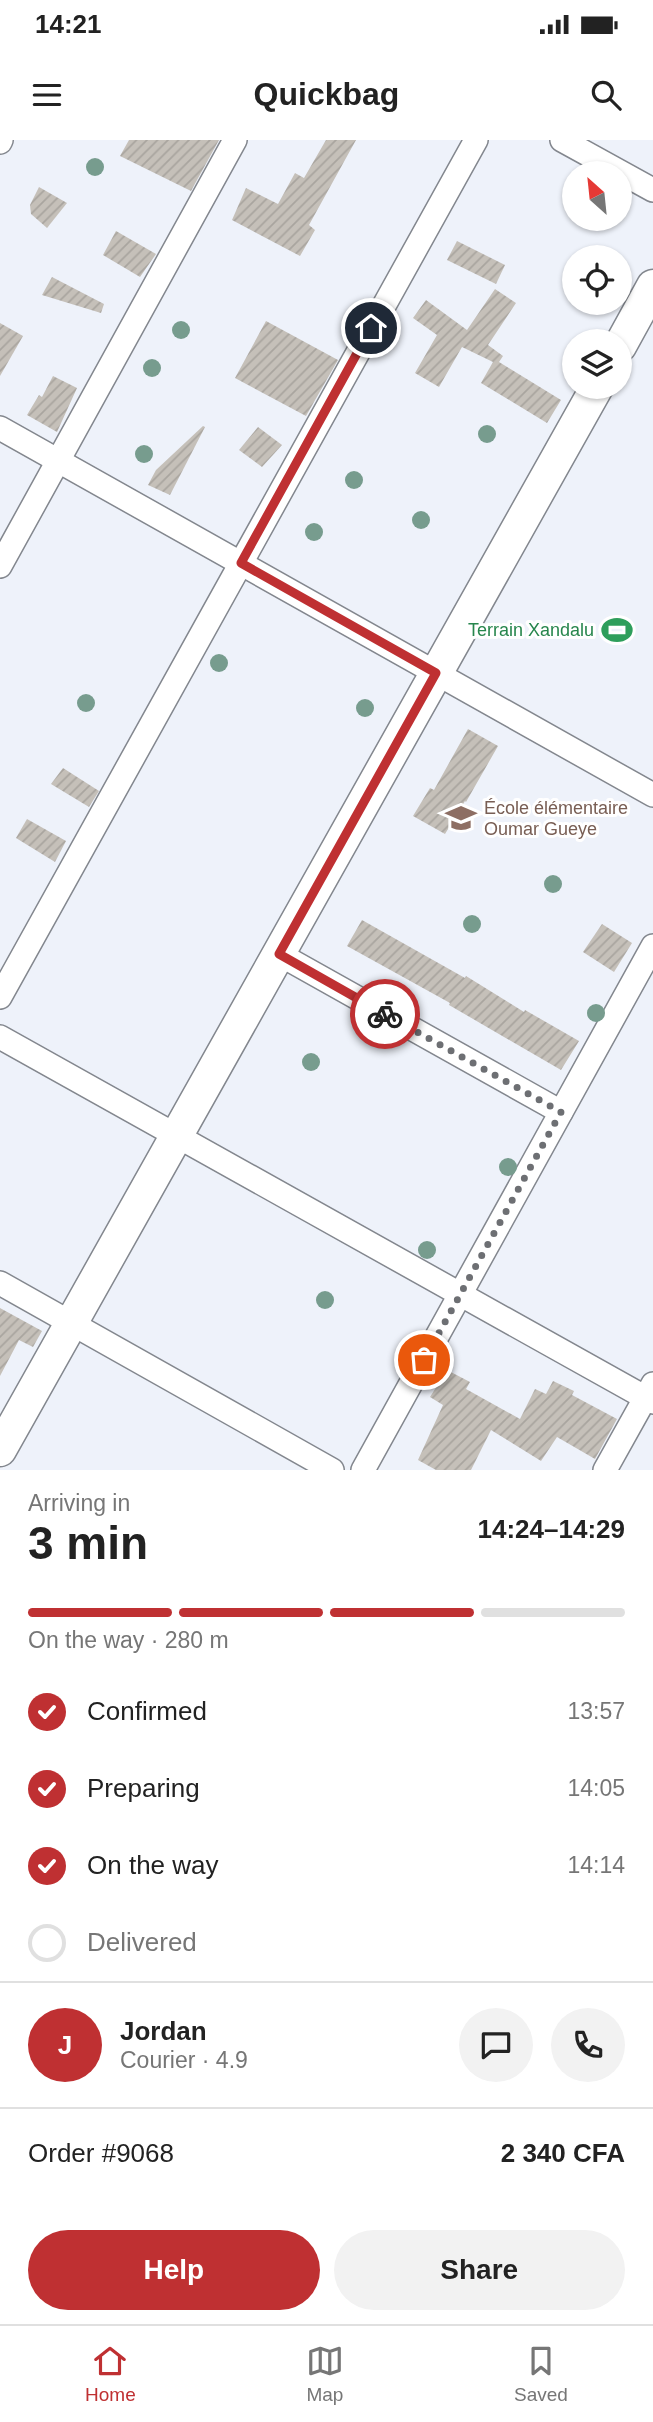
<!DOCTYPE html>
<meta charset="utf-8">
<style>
:root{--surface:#fff;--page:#f2f2f2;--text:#222;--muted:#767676;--line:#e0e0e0;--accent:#bf3032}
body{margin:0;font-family:Helvetica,sans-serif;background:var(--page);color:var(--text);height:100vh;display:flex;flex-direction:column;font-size:26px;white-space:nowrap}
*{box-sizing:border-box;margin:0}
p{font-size:23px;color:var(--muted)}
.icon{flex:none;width:38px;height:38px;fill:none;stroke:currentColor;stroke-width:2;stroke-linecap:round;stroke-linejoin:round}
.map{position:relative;height:1330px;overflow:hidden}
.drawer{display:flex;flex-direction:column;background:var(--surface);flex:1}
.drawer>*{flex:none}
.needle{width:46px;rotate:333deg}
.tools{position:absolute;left:562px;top:21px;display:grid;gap:14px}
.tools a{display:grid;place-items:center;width:70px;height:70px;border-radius:50%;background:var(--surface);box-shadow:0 2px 5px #0004;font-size:35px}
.pin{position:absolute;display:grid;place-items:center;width:60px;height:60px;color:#fff;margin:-30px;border:4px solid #fff;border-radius:50%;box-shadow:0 2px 7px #0007}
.courier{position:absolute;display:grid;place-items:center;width:70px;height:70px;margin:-35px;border:5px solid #bf3032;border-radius:50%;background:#fff;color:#222;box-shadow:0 2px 9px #0007}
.summary em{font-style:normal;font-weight:800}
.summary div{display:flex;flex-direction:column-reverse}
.summary{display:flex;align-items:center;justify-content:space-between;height:119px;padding:0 28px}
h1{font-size:46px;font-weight:800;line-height:52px}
.bar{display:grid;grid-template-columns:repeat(4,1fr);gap:10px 7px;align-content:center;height:84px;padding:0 28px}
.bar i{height:9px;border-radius:5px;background:var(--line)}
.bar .current{background:var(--accent)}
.bar p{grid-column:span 4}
.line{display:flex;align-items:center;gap:18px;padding:0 28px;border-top:2px solid var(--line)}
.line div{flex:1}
.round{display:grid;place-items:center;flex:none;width:74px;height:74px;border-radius:37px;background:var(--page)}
ol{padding:0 28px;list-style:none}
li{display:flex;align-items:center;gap:21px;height:77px}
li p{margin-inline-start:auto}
li .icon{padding:7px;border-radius:50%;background:var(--accent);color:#fff;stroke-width:4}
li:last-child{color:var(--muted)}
li i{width:38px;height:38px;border:4px solid var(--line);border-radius:50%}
.cta{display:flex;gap:14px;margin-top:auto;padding:14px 28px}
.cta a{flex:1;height:80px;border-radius:42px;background:var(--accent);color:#fff;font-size:28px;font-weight:800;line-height:80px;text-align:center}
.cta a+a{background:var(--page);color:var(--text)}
.status{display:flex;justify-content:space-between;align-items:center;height:49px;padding:0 35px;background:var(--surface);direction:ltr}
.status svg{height:19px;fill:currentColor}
header{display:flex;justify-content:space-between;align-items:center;height:91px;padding:0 28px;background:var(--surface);font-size:32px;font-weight:800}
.tab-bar{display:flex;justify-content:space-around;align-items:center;height:98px;border-top:2px solid var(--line);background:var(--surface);font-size:19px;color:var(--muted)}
.tab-bar a{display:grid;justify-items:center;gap:4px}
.tab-bar .current{color:var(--accent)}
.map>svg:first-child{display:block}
</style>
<div class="status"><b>14:21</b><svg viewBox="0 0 49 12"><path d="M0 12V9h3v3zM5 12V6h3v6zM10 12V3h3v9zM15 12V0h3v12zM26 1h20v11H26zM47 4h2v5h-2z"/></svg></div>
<header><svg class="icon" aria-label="menu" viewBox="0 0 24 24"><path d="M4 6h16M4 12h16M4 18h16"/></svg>Quickbag<svg class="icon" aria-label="search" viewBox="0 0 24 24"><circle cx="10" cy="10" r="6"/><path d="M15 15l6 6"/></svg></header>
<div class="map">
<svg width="653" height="1330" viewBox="0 0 653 1330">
<defs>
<pattern id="building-hatch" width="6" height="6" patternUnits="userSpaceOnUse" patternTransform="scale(1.75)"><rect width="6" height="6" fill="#c5c0b9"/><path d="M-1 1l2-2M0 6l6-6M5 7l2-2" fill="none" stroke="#a9a59f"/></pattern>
</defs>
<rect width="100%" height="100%" fill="#eef2fa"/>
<g fill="url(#building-hatch)">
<path d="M129,0H219L191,51L120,16Z"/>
<path d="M326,0H356L309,85L315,90L300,116L232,80L246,48L278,64L295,33L304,38Z"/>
<path d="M39,47L67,63L47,88L31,74L30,65Z"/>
<path d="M116,91L156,114L140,137L103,115Z"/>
<path d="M457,101L505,125L496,144L447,120Z"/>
<path d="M52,137L104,164L101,173L42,155Z"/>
<path d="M495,149L516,163L488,205L503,216L499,222L561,260L547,283L481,243L493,222L462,207L439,247L415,233L437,195L413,178L426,160L467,190Z"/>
<path d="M266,181L338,220L306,276L235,238Z"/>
<path d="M0,183L23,196L0,236Z"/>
<path d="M53,236L77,248L57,292L27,275L39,255L42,257Z"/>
<path d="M203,286L205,287L170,355L148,345L156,330Z"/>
<path d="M258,287L282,305L262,327L239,310Z"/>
<path d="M468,589L498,606L466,662L465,661L445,694L413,676L430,648L434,650Z"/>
<path d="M63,628L99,651L89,667L51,644Z"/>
<path d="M27,679L66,701L55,722L16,698Z"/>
<path d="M362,780L465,838L466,836L524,872L525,870L579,901L561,930L449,865L450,863L347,806Z"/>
<path d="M602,784L632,803L614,832L583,812Z"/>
<path d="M0,1168L42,1191L33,1207L19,1200L0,1236Z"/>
<path d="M447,1230L470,1242L466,1249L520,1279L535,1249L546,1254L553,1241L574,1251L572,1255L617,1279L595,1319L557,1297L541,1321L491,1290L471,1330H436L418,1320L443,1265L430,1257Z"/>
</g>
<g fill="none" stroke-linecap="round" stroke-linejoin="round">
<g stroke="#83878e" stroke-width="26">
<g id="street">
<path d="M562,0L653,50"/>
<path d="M0,2L1,0"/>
<path d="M0,288L653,655"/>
<path d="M0,426L235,0"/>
<path d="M279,814L561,972"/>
<path d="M0,857L476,0"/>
<path d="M0,897L653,1262"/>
<path d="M0,1143L332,1330"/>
<path d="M363,1330L653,806"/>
<path d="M605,1330L653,1244"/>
</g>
</g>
<g stroke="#83878e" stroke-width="35">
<g id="secondary">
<path d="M620,206L653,146"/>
<path d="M0,1310L597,247"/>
</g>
</g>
<use href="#street" stroke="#fff" stroke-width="23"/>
<use href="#secondary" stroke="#fff" stroke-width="32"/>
</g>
<g fill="#779c8e">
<circle cx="95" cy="27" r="9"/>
<circle cx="181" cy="190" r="9"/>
<circle cx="152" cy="228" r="9"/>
<circle cx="487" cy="294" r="9"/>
<circle cx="144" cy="314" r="9"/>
<circle cx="354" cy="340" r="9"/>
<circle cx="421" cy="380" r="9"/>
<circle cx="314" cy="392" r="9"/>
<circle cx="219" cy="523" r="9"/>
<circle cx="86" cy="563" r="9"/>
<circle cx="365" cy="568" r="9"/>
<circle cx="553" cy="744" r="9"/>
<circle cx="472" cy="784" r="9"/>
<circle cx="596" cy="873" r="9"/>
<circle cx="311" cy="922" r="9"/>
<circle cx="508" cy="1027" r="9"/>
<circle cx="427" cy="1110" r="9"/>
<circle cx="325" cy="1160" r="9"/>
</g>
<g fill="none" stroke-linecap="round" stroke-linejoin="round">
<path stroke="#6d6f73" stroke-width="7" stroke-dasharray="0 12.6" d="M385,874L561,972L424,1220"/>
<path stroke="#bf3032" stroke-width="9" d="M371,188L241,423L436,533L279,814L385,874"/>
</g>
<defs>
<g id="stadium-bare" transform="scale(2.415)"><path d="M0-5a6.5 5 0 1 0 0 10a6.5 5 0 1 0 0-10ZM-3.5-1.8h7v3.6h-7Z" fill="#2e9e5b" stroke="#fff" stroke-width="2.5" paint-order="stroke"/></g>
<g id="school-bare" transform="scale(2.415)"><path d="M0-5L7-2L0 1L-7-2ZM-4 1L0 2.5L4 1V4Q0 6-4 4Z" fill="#8d6e63" stroke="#fff" stroke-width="2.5" paint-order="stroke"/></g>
</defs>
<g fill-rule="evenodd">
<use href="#stadium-bare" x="617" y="490"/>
<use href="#school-bare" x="461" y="678"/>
</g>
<g text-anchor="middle" stroke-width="6" stroke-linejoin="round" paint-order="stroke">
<g font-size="18" fill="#27864d" stroke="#fff" text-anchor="end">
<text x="594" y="496">Terrain Xandalu</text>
</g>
<g font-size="18" fill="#785e54" stroke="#fff" text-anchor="start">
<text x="484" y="674">École élémentaire<tspan x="484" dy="21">Oumar Gueye</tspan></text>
</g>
</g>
</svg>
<div class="tools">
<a><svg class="needle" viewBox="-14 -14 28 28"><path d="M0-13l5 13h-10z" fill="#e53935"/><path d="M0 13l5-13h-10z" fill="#767676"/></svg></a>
<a><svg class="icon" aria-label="locate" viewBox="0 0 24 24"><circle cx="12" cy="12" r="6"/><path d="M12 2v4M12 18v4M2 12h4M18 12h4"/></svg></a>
<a><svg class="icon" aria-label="layers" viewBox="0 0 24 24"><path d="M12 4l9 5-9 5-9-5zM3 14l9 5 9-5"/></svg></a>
</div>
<div class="pin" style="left:424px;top:1220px;background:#ea580c"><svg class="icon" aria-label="bag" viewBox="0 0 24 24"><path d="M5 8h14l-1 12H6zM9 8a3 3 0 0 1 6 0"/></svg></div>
<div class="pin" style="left:371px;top:188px;background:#1f2937"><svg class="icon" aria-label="home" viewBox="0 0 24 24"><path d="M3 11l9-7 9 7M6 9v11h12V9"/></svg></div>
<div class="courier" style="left:385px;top:874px"><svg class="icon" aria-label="bike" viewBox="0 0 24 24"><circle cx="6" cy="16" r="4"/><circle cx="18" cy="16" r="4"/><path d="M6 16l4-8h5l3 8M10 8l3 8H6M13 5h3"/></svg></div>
</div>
<section class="drawer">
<div class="summary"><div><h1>3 min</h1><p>Arriving in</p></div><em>14:24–14:29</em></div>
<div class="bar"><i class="current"></i><i class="current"></i><i class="current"></i><i></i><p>On the way · 280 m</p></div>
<ol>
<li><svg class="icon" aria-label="check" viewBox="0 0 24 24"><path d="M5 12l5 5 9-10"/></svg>Confirmed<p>13:57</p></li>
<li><svg class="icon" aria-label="check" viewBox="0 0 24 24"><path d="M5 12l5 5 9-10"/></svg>Preparing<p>14:05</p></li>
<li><svg class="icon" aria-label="check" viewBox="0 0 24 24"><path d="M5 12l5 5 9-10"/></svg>On the way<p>14:14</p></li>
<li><i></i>Delivered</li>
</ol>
<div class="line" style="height:126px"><b class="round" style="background:var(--accent);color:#fff">J</b><div><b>Jordan</b><p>Courier · 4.9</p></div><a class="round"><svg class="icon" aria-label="chat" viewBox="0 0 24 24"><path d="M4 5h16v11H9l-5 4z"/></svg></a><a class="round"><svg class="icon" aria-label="phone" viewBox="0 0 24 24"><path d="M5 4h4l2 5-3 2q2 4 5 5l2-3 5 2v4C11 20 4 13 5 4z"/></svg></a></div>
<div class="line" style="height:91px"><div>Order #9068</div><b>2 340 CFA</b></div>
<div class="cta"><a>Help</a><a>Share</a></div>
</section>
<nav class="tab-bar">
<a class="current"><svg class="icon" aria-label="home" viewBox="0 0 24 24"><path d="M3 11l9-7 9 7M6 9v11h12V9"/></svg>Home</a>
<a><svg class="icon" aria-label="map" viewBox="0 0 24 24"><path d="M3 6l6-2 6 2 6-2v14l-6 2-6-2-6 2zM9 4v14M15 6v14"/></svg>Map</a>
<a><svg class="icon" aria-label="saved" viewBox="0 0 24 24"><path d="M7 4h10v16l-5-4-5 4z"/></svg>Saved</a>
</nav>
